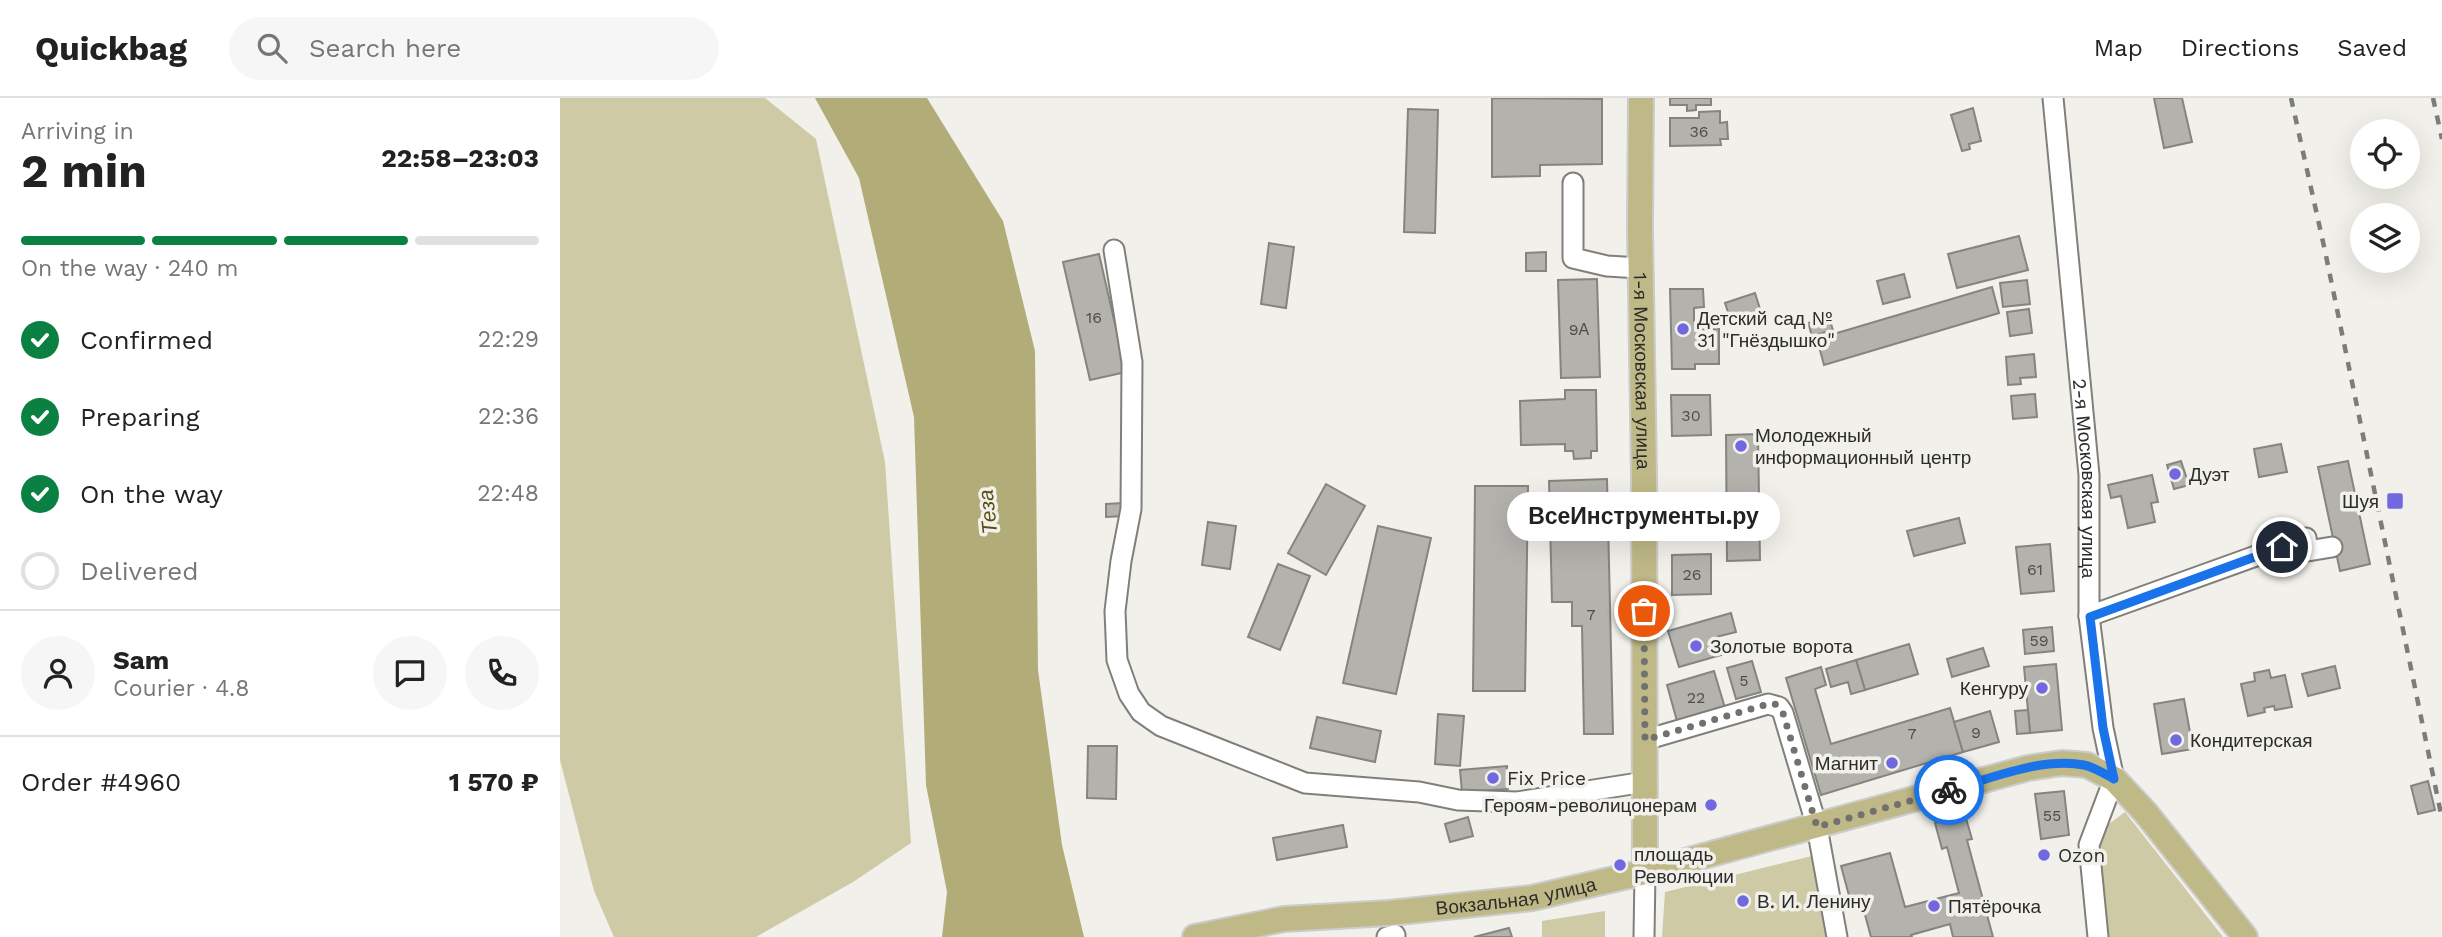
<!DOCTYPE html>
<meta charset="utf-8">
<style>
:root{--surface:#fff;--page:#f6f6f6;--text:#222;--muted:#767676;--line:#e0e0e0;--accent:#0b8043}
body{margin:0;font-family:"Work Sans",sans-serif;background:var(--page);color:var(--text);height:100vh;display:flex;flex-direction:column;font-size:26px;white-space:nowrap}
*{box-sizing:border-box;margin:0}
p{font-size:23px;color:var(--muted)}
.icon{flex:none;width:38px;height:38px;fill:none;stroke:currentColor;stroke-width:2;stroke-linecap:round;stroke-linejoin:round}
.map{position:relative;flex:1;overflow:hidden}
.details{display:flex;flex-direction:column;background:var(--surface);width:560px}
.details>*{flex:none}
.fabs{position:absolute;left:1790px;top:21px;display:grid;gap:14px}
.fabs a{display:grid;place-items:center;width:70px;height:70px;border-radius:50%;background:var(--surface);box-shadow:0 7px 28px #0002;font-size:35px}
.pin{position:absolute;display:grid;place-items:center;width:60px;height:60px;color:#fff;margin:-30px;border:4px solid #fff;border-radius:50%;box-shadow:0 2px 7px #0007}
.courier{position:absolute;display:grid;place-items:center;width:70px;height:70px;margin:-35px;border:5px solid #1a73e8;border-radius:50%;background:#fff;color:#222;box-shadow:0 2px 9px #0007}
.bubble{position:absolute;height:49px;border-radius:24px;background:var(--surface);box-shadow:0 7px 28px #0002;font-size:23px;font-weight:700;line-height:49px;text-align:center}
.headline em{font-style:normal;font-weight:700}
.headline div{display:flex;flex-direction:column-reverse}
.headline{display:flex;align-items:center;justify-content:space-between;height:119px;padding:0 21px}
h1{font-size:46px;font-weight:700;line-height:52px}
.bar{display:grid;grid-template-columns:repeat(4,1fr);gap:10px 7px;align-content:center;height:84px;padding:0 21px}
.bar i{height:9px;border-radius:5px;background:var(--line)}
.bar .on{background:var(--accent)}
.bar p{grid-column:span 4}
.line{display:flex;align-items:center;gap:18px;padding:0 21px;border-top:2px solid var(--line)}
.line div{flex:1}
.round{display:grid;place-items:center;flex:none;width:74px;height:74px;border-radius:37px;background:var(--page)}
ol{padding:0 21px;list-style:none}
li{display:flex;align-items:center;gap:21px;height:77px}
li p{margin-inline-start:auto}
li .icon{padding:7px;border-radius:50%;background:var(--accent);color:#fff;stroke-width:4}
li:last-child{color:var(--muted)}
li i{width:38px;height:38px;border:4px solid var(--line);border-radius:50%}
header{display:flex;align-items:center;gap:42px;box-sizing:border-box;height:98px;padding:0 35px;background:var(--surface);border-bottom:2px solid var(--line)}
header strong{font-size:33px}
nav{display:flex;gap:38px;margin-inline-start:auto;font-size:24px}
.search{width:490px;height:63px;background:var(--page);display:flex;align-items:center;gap:18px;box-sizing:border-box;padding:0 24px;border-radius:38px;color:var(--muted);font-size:26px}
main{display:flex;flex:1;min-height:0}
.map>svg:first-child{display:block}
</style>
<header>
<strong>Quickbag</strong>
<div class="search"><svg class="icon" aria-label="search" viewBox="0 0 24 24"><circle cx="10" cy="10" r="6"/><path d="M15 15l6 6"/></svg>Search here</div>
<nav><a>Map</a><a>Directions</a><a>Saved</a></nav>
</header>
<main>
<section class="details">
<div class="headline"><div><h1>2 min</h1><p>Arriving in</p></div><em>22:58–23:03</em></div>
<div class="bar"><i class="on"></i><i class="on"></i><i class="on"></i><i></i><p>On the way · 240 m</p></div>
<ol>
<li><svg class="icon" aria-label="check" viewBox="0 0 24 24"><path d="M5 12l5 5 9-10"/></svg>Confirmed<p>22:29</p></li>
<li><svg class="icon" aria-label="check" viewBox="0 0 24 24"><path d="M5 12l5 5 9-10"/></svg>Preparing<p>22:36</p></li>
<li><svg class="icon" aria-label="check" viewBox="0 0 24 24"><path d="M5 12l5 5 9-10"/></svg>On the way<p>22:48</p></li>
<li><i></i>Delivered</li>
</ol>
<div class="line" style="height:126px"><a class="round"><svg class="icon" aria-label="person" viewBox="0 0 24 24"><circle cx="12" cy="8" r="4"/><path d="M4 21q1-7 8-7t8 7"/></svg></a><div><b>Sam</b><p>Courier · 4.8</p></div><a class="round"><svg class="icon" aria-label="chat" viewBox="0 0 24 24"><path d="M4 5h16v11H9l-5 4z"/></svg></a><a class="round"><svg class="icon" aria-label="phone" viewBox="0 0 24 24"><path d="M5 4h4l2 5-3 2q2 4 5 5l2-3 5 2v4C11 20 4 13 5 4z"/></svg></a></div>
<div class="line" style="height:91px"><div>Order #4960</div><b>1 570 ₽</b></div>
</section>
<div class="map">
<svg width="1882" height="839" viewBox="0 0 1882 839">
<rect width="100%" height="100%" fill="#f1f0ea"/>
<g fill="#cecaa6">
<path d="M0,0H205L256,41L325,364L351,745L293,784L196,839H54L34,793L0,662Z"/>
<path d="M1565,714L1663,839H1546L1537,735Z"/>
<path d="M1252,758L1271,839H1102L1105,794Z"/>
<path d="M1045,813V839H982V823Z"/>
</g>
<path fill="#b2ac79" d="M255,0H367L443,123L475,253L478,572L502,747L524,839H382L387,794L366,687L354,319L299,80Z"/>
<g fill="#b3b2ad" stroke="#85847f" stroke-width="2">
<path d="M932,0L1042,1V66L980,67V78L932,79Z"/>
<path d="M1110,0H1151V7H1136V12L1127,13V7H1110Z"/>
<path d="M1594,0H1622L1632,44L1604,50Z"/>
<path d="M1413,10L1421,43L1409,46L1410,51L1402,53L1391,17Z"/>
<path d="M848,11L878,12L875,135L844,134Z"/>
<path d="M1160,13V25L1167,24L1168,41H1160L1161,47L1110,48V20H1139V14Z"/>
<path d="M1459,138L1468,172L1397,190L1388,156Z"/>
<path d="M709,145L734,149L726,210L701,206Z"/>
<path d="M986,154V173H966V155Z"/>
<path d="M539,156L566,274L530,282L503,164Z"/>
<path d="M1344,176L1350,199L1323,206L1317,183Z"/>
<path d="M1037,181L1040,279L1001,280L998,182Z"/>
<path d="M1467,182L1470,206L1443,209L1440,185Z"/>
<path d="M1432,189L1439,215L1264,267L1257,241Z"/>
<path d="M1110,191H1143L1144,209L1134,210V231H1159V266H1135V271H1112Z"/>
<path d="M1195,195L1201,214L1171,223L1165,205Z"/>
<path d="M1469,211L1472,235L1450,238L1447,214Z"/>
<path d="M1269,220L1273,232L1252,238L1248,225Z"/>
<path d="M1474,256L1476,279L1460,280L1461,286L1448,287L1446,259Z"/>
<path d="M1005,292H1036L1037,353H1031V360L1014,361L1013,353H1005V346L961,347L960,303L1005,301Z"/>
<path d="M1475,296L1477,319L1453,321L1451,298Z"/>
<path d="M1111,297H1150L1151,337L1112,338Z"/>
<path d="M1198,336L1200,462L1167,463L1166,337Z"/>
<path d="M1721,346L1727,374L1699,379L1694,351Z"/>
<path d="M1621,363L1629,387L1614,391L1607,367Z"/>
<path d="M1788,363L1810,466L1780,473L1758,369Z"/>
<path d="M1592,377L1598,404L1591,405L1595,424L1568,430L1561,398L1551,400L1548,387Z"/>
<path d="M1047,381L1053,636H1024L1022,528H1012V504H992L989,383Z"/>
<path d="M766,386L805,408L766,477L728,455Z"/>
<path d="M915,388H968L965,593H913Z"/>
<path d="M563,405L564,418L546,419V406Z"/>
<path d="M1399,420L1405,445L1354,458L1347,433Z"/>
<path d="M648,424L676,428L670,471L642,467Z"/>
<path d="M818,428L871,440L836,596L783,585Z"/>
<path d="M1490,446L1494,493L1461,496L1456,449Z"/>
<path d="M1151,456V496L1112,497V457Z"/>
<path d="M718,466L750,478L720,552L688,539Z"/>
<path d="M1171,515L1176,534L1156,539L1161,557L1119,569L1108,533Z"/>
<path d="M1492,529L1494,553L1465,556L1463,532Z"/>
<path d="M1349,546L1358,576L1305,592L1296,562Z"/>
<path d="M1423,550L1429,568L1392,579L1387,561Z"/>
<path d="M1296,562L1305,592L1291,596L1288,584L1271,589L1266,571Z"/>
<path d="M1192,563L1201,594L1176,601L1167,570Z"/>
<path d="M1496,566L1502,632L1470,635L1464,569Z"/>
<path d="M1775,568L1780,590L1748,598L1742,576Z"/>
<path d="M1261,569L1266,587L1255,591L1271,646L1390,610L1403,654L1261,697L1226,580Z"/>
<path d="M1709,572L1711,580L1725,577L1732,609L1715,612L1714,608L1704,610L1705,614L1688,618L1681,586L1695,583L1694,575Z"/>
<path d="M1154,573L1165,610L1117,623L1107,587Z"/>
<path d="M1624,601L1633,651L1602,656L1594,606Z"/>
<path d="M1468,612L1470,635L1457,636L1455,613Z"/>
<path d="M1430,613L1439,644L1403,654L1394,624Z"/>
<path d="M878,616L904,618L900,668L875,666Z"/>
<path d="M757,619L821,633L815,664L750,650Z"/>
<path d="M528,648H557L556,701L527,700Z"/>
<path d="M947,668L948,691L902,694L900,672Z"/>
<path d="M1868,683L1875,712L1858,716L1851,688Z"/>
<path d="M1504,693L1509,737L1481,741L1475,696Z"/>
<path d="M1405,717L1412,741L1407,742L1433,839H1393L1390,826L1351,837L1352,839H1311L1301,802L1291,805L1281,768L1330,755L1345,809L1399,795L1387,749L1382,751L1375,725Z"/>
<path d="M908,719L913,738L890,744L885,726Z"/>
<path d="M783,727L787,749L717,762L713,740Z"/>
<path d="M949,830L952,839H914Z"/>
</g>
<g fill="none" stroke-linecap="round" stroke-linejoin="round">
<g stroke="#807f7a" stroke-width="23">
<g id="minor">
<path id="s1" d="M1493,0L1529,377V518L1543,630L1554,681L1529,747L1538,839"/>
<path d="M1013,85V160L1047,168L1080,170"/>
<path d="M554,152L572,264L571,411L561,463L555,513L557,562L569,596L581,614L601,628L745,685L859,694L898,702L957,704L1085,684"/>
<path d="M1529,518L1746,440L1748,453L1772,449"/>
<path d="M1085,642L1208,606L1219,609L1223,615L1257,729L1277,839"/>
<path d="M827,839L835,837"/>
<path d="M1084,839L1085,774"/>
</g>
</g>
<g stroke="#ccc" stroke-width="28">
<g id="major">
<path id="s2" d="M1081,0L1080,130L1084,378L1085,774"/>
<path id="s3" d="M635,839L724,821L829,815L972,800L1085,774L1468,670L1502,665L1527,667L1554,681L1585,714L1685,839"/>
</g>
</g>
<use href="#minor" stroke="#fff" stroke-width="19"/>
<use href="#major" stroke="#bfb988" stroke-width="24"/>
<g stroke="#7c7c78" stroke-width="4.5" stroke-dasharray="9 9" stroke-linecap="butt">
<path d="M1731,0L1765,153L1882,721"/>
<path d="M1873,0L1882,41"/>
</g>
</g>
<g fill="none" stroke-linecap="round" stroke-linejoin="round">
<path stroke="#71716d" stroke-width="7" stroke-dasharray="0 12.6" d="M1084,513L1085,642L1208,606H1215L1223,615L1257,729L1389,692"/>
<path stroke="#1a73e8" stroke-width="9" d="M1389,692C1431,681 1480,659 1524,667C1534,669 1545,676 1554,681L1543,630L1530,519L1722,449"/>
</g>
<g fill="#7067e1" stroke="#f1f0ea" stroke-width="2.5">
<circle cx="1123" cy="231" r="7"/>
<circle cx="1181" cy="348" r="7"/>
<circle cx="1615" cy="376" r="7"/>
<rect x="1826" y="394" width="18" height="18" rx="3.5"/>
<circle cx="1136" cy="548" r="7"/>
<circle cx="1482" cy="590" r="7"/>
<circle cx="1616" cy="642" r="7"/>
<circle cx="1332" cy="665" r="7"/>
<circle cx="933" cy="680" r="7"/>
<circle cx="1151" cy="707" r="7"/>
<circle cx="1484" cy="757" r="7"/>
<circle cx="1060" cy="767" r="7"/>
<circle cx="1183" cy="803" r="7"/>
<circle cx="1374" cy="808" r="7"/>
</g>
<g text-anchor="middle" stroke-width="7" stroke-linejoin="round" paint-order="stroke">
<g font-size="16" fill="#4e4e4a">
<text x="1139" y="39">36</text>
<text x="534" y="225">16</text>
<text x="1019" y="237">9А</text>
<text x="1131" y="323">30</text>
<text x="1475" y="477">61</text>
<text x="1132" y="482">26</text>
<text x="1031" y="522">7</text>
<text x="1479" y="548">59</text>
<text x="1184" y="588">5</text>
<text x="1136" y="605">22</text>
<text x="1416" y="640">9</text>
<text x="1352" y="641">7</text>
<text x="1492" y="723">55</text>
</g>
<g font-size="19" fill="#2c2c29" stroke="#f1f0ea" text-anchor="start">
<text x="1137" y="227">Детский сад №<tspan x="1137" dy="22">31 "Гнёздышко"</tspan></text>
<text x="1195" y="344">Молодежный<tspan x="1195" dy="22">информационный центр</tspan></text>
<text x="1629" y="383">Дуэт</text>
<text x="1819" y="410" text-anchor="end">Шуя</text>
<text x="1150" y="555">Золотые ворота</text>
<text x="1468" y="597" text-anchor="end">Кенгуру</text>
<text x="1630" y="649">Кондитерская</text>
<text x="1318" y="672" text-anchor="end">Магнит</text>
<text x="947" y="687">Fix Price</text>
<text x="1137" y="714" text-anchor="end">Героям-револицонерам</text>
<text x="1074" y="763">площадь<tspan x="1074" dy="22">Революции</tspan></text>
<text x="1498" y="764">Ozon</text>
<text x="1197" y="810">В. И. Ленину</text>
<text x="1388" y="815">Пятёрочка</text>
</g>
<g font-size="19" fill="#2c2c29" stroke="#f1f0ea">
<text dy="7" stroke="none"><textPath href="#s2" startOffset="273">1-я Московская улица</textPath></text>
<text dy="7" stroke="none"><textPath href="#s1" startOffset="382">2-я Московская улица</textPath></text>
<text dy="7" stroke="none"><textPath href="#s3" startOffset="324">Вокзальная улица</textPath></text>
</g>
<g font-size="21" font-style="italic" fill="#575012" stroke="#f1f0ea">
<text transform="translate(428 414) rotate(-96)" y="7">Теза</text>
</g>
</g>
</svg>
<div class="fabs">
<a><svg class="icon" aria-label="locate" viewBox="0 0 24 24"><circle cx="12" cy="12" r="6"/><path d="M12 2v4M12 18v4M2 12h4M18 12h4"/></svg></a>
<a><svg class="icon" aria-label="layers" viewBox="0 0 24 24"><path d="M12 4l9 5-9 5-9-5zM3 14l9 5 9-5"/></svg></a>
</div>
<div class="pin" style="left:1084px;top:513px;background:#ea580c"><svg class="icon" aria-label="bag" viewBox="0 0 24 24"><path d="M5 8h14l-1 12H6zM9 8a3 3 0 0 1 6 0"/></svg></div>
<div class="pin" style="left:1722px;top:449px;background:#1f2937"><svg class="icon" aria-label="home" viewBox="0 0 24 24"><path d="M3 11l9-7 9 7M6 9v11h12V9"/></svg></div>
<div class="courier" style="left:1389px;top:692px"><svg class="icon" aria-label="bike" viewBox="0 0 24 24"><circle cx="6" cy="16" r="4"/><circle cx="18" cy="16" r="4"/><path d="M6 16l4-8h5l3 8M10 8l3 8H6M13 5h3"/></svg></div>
<div class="bubble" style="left:947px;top:394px;width:273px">ВсеИнструменты.ру</div>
</div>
</main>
